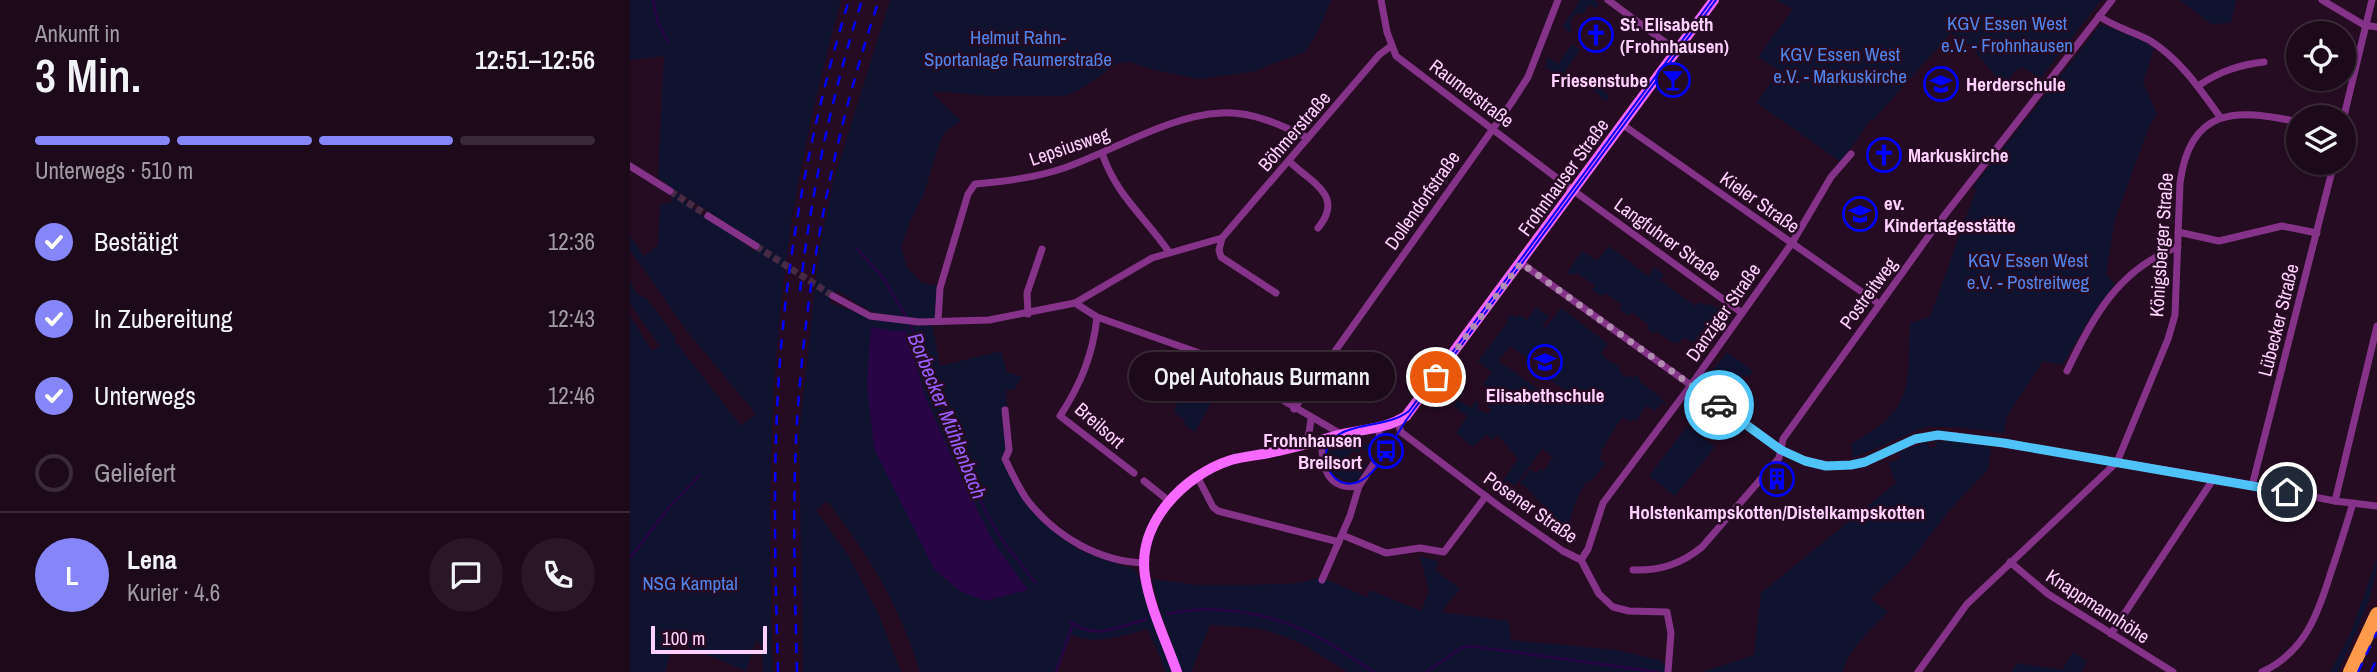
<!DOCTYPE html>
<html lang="de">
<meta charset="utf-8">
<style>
:root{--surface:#1c091a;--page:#291727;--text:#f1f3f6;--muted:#a09aa2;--line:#3a2a39;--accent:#8686f9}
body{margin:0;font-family:"Archivo Narrow",sans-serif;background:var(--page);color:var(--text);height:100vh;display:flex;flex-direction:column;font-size:26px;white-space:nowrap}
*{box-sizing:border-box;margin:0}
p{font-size:23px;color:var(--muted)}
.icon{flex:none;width:38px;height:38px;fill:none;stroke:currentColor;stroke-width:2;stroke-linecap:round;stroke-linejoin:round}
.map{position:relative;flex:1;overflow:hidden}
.panel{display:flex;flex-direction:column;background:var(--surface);width:630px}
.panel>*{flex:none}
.buttons{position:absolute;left:1656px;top:21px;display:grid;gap:14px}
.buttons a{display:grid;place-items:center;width:70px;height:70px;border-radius:50%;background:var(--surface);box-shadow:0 2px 5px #0004,0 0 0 2px var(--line);font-size:35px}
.scale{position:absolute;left:21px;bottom:18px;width:116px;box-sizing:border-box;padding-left:7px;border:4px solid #ffd1fe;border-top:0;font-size:19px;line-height:24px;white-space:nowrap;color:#ffd1fe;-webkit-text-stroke:5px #260c23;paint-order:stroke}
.pin{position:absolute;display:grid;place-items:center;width:60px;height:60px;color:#fff;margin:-30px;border:4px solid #fff;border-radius:50%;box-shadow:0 2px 7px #0007}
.courier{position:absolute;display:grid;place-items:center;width:70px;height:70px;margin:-35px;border:5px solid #4fc3f7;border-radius:50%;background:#fff;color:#222;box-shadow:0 2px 9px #0007}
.bubble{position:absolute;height:49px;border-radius:24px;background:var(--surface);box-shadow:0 2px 5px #0004,0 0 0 2px var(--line);font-size:23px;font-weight:600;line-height:49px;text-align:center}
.headline em{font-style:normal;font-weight:600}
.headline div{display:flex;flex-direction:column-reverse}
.headline{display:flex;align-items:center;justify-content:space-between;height:119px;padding:0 35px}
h1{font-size:46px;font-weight:600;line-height:52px}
.bar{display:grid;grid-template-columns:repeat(4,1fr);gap:10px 7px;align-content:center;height:84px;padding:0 35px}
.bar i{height:9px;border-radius:5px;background:var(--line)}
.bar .current{background:var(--accent)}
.bar p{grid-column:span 4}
.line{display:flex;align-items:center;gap:18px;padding:0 35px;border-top:2px solid var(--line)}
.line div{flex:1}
.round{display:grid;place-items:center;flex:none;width:74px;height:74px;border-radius:37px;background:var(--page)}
ol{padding:0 35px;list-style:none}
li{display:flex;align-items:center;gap:21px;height:77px}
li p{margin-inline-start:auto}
li .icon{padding:7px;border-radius:50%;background:var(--accent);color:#fff;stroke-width:4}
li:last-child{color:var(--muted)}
li i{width:38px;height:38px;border:4px solid var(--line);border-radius:50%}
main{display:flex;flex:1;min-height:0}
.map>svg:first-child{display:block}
</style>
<main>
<section class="panel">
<div class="headline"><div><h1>3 Min.</h1><p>Ankunft in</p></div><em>12:51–12:56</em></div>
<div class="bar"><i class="current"></i><i class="current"></i><i class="current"></i><i></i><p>Unterwegs · 510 m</p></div>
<ol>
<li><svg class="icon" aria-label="check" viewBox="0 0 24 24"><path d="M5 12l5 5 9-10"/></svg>Bestätigt<p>12:36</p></li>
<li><svg class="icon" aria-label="check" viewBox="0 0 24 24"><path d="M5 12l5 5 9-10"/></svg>In Zubereitung<p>12:43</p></li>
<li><svg class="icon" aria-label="check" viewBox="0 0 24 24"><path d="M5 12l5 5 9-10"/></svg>Unterwegs<p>12:46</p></li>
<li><i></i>Geliefert</li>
</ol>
<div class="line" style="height:126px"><b class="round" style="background:var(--accent);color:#fff">L</b><div><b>Lena</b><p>Kurier · 4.6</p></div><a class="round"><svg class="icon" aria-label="chat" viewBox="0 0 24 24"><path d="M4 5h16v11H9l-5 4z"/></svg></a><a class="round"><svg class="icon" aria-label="phone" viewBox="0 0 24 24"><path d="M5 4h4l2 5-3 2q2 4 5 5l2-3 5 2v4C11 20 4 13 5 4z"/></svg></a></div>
</section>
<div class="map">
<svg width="1747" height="672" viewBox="0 0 1747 672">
<rect width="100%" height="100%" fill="#260c23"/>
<g fill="#0f1330" fill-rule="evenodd">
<path d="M0,0H211C187,89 166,178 155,270C138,403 138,538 143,672H133L132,647L126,640L116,671L44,641L35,672H0V316L22,351L30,346L0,304V280L6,293L17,299L46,338L44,340L111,426L126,414L57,331L0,250V236L14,256L28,246L30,205L42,202L41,187L28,177L34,56L0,60ZM45,190L124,241L125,252L96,229L69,213Z"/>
<path d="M260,0H701L689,29L675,52L636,66L627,71L569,79L520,69L500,62L488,63L451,89L434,96H358L304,91V95L331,121L316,131L311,139L293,196L281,219L271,247L277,267L292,283L310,286L307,321C260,321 246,318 207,290L199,302C232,316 265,325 302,322L310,366L371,351L377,372L392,377L384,390H376L377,410L373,411L378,449L373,459C393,496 413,532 453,551C469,559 488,563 504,569C511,575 537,656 542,672H536L518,629C493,635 467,646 442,635L426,672H290C271,608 238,553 197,501L186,510L218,555L248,613L271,672H173L169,436L189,250L204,179Z"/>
<path d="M950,0H964L969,4L966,9L959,4L954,13L944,15L940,21L942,30L939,33L933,26Z"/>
<path d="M1146,0H1471L1411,78L1391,67L1383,73L1375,87L1338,44L1321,33L1243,120L1241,119L1211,162L1127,103L1149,70L1128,57L1163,9Z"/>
<path d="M1550,0H1606L1601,23L1581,24Z"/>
<path d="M1471,24L1509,39L1524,48L1513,82L1527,114L1519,127L1485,219L1476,275L1485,284L1467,307L1432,365L1413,361L1377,416L1374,433L1325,427H1295L1223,458L1221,444C1285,408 1277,390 1280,323L1300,317L1346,190L1343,187Z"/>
<path d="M942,44L950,50L931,77L915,67L918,57L928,64Z"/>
<path d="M964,73L979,84L974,91L980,96L976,101L956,83Z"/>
<path d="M979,246L1018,276L1025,267L1034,275L1030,280L1065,306L1069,302L1076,306L1078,303L1089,309L1063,343L1054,337L1049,343H1043L1026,331L1023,334L1017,328L1019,325L1002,312L999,316L989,309L992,305L975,293L971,296L962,290L965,285L947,273L941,275L937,273L952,251L967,261Z"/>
<path d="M906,307L919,317L912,326L915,328L931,308L978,344L971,353L980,362L981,361L989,367L990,373L997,378L999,375L1003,378L1006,375L1010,378L1009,381L1019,388V390L1023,391L1035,402V404L1032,403L1025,411L1018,406L1014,408L1007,421L1003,419L1000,422L992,417L970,453L972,454L969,459L976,464L960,482L957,481C946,497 941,514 936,534L933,533L931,537L912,523L920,510C907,501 902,491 890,483L900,469L906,474L910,469L914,471L923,457L912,449L885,486L877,480L873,485L871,484L888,459L868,435L862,440L857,434L843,447L826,433L837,416L824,406L828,400L842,408L845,401L849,404L847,409L858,414L861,409L858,407L861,389L853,384L862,372L848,361L878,322L876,320L881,314L887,318L890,315L897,320ZM880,346L897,358L895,362L940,394L932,405L868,361Z"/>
<path d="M1097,352L1123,371L1119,377L1115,375L1111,380L1115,383L1114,392L1083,370Z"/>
<path d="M549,399H583L565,432L554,424L556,421L544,412Z"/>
<path d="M1057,426L1085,447L1045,496L1019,476Z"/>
<path d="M1305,441H1325L1361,447L1358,469L1318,512L1281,560L1241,599L1258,612C1241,629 1219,648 1213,672H1072L1124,655L1131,593L1266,483L1258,463L1271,458L1269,452L1297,442L1299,448L1306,446Z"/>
<path d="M744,443L746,447L744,455L732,447L728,453L723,450L717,458L731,469L735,464L737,465L727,481C707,482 696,470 697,451Z"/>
<path d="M790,556L809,562L805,570L830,589L811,612L879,621L881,640L986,650L1029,660L1043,672H718L672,644L653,636L627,628L586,625H580L561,672H552L529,607L522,579L567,585H619L671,583L686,578L700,581L737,597L740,590L791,611L799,591Z"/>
<path d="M1747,558C1747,593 1723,639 1708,672H1700L1721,632Z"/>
<path d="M1443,652L1457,661L1451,672H1381L1387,663L1432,670Z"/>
</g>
<path fill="#290546" d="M241,327L265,331L276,330L295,396L326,467L364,543L398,590L355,601L330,591L304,569L244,448L237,384Z"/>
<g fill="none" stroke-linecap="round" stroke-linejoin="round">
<g stroke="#290546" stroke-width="2.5">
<path d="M23,0L28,23L38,42"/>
<path d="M227,249L252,276L277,318"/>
<path d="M280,324L355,511L374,543L406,583"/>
<path d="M0,558L40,506L70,475"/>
<path d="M537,614C585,603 641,613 684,635C705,645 724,660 744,672"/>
<path d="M440,621C464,641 489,627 516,619"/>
<path d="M426,672L443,624"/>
<path d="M796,672L831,648L840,646L1028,672"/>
</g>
<g stroke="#472a44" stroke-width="7" stroke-dasharray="7 3.5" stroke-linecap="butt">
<path d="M40,191L78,216"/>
<path d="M126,246L203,296"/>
</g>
<g stroke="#853389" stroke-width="7">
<path d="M751,0L757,32L766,56L944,191L1112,313"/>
<path d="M978,0L1047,51"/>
<path d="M1692,0L1734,25L1747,27"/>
<path d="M1469,16C1484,27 1502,31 1519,40C1549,58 1570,89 1590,117"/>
<path d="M1568,86C1590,71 1609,65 1634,62"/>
<path d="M1713,120L1742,0"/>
<path d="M993,125L1249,304"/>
<path d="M472,153C486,195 514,216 539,252"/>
<path d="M659,161C681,183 715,195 688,228"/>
<path d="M0,166L40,191"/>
<path d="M78,216L126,246"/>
<path d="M1548,232L1589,241L1652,226L1687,233"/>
<path d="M592,238L589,250L591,257L646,293"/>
<path d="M891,263L1151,450C1177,463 1206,471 1234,462C1272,450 1282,433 1326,436L1584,478L1705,501L1747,506"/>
<path d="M203,296L240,316L289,322L359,320L445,303L522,258L592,238L749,55L761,46"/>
<path d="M445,303L467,317L575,355L711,434"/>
<path d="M398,314L397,293L412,249"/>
<path d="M467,317C463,354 451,384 430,416L504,473"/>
<path d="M308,321L310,288L338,194L345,184C375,181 405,178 434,168C483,151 540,115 591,113C622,111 651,125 678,138"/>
<path d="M1437,371C1462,318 1489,268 1548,247"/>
<path d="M664,409L882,102L898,77L928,0"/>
<path d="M375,410L379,450L375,459C382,473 389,489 398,501C426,537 470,562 515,563"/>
<path d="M767,421L771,432L870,507L933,551L951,560L969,594L983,607L999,611L1037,612L1041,633L1038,672"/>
<path d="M692,440C691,465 696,491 729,486"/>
<path d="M675,444L679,433L681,419"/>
<path d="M567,476L583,507L588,511L709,542"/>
<path d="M514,481L539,501"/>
<path d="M1622,486L1704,163"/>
<path d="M1705,501L1747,326"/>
<path d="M712,535L756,553L790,548L814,552L856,496"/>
<path d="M951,560L958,549L973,503L1061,385L1162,243L1201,177L1221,154"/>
<path d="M1380,562L1418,594L1543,672"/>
<path d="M1003,570C1030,571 1051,564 1072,547L1149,458L1153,439L1303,230L1482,0"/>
<path d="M692,580L720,516L729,486L750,454L749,427"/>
<path d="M1481,634L1584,478"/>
<path d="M1288,672L1337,604L1487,462L1538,339L1545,315L1550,183C1560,107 1606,108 1668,122"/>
<path d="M1632,672C1675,652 1688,614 1701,572C1709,549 1716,526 1723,503"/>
</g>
<path stroke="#f668ff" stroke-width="10" d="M547,672C536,641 520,608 515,576C507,523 554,475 601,460C616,456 632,455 648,451C667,447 686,442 705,436C729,429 755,430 776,416L1084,0"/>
<path stroke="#ff9a4c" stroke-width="14" d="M1720,672L1747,614"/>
<path stroke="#0300fc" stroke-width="2" d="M1082,0L779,411C752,433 696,416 695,461C698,470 702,478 711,482C742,494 762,439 777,419L1086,0"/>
<g stroke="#0300fc" stroke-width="2.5" stroke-dasharray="10 9" stroke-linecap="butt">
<path d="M170,291C181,192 202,94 232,0"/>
<path d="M148,672C145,564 142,456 151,348C161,230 184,114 219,0"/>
<path d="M167,672C165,589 162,505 167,422C176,279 203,136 249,0"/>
<path d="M1728,672L1747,632"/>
<path d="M1741,672L1747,658"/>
</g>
</g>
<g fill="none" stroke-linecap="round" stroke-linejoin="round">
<path stroke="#b38cb1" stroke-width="7" stroke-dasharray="0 12.6" d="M806,377L891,263L1089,405"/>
<path stroke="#4fc3f7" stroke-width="9" d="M1089,405L1151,450L1175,461L1196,466L1221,465L1235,462L1285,439L1308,435L1374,443L1657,492"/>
</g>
<defs>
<g id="church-ring" transform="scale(1.75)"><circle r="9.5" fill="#260c23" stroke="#0300fc" stroke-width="1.5"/><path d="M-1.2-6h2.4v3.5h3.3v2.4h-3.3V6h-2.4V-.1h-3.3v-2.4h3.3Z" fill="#0300fc"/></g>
<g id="bar-ring" transform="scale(1.75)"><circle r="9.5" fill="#260c23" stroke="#0300fc" stroke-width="1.5"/><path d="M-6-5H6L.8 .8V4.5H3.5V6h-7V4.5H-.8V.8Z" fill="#0300fc"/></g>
<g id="school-ring" transform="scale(1.75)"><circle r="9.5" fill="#260c23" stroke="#0300fc" stroke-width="1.5"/><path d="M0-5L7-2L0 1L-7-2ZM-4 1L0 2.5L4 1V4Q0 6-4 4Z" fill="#0300fc"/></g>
<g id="bus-ring" transform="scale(1.75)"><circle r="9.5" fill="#260c23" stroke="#0300fc" stroke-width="1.5"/><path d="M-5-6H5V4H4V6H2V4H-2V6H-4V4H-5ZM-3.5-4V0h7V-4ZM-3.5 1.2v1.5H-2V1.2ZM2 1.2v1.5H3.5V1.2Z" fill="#0300fc"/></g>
<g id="building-ring" transform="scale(1.75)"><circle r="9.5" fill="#260c23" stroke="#0300fc" stroke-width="1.5"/><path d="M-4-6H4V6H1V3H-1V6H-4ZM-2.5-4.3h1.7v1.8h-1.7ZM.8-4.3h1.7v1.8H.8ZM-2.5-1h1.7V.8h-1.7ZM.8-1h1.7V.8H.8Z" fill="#0300fc"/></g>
</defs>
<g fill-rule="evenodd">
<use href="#church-ring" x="966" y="35"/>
<use href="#bar-ring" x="1043" y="80"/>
<use href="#school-ring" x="1311" y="84"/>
<use href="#church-ring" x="1254" y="155"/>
<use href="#school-ring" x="1230" y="214"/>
<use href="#school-ring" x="915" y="362"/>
<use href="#bus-ring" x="756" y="451"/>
<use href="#building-ring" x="1147" y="479"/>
</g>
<g text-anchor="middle" stroke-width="5" stroke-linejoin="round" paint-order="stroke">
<g font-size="19" fill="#5185ea" stroke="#260c23">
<text x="1377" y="30">KGV Essen West<tspan x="1377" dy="22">e.V. - Frohnhausen</tspan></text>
<text x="388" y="44">Helmut Rahn-<tspan x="388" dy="22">Sportanlage Raumerstraße</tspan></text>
<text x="1210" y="61">KGV Essen West<tspan x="1210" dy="22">e.V. - Markuskirche</tspan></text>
<text x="1398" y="267">KGV Essen West<tspan x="1398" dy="22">e.V. - Postreitweg</tspan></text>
<text x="60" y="590">NSG Kamptal</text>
</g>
<g font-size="19" font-weight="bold" fill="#ffd1fe" stroke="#260c23" text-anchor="start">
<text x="990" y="31">St. Elisabeth<tspan x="990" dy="22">(Frohnhausen)</tspan></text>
<text x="1018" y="87" text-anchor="end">Friesenstube</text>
<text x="1336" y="91">Herderschule</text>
<text x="1278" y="162">Markuskirche</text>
<text x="1254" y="210">ev.<tspan x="1254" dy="22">Kindertagesstätte</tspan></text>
<text x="915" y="402" text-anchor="middle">Elisabethschule</text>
<text x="732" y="447" text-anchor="end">Frohnhausen<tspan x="732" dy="22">Breilsort</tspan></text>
<text x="1147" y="519" text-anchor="middle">Holstenkampskotten/Distelkampskotten</text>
</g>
<g font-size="19" fill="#ffd1fe" stroke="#260c23">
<text transform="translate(842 93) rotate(37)" y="7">Raumerstraße</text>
<text transform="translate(664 131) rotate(-49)" y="7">Böhmerstraße</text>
<text transform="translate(439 146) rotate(-19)" y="7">Lepsiusweg</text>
<text transform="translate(933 177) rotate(-54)" y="7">Frohnhauser Straße</text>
<text transform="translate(792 200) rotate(-55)" y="7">Dollendorfstraße</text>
<text transform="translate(1130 202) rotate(35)" y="7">Kieler Straße</text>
<text transform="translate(1038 239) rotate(36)" y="7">Langfuhrer Straße</text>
<text transform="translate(1531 245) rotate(-86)" y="7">Königsberger Straße</text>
<text transform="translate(1238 293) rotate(-54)" y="7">Postreitweg</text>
<text transform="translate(1093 312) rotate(-55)" y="7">Danziger Straße</text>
<text transform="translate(1648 320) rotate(-76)" y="7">Lübecker Straße</text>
<text transform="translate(470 425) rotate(41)" y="7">Breilsort</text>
<text transform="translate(901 507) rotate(35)" y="7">Posener Straße</text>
<text transform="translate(1468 606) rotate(33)" y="7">Knappmannhöhe</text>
</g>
<g font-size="21" font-style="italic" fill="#9b5fff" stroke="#260c23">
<text transform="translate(317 416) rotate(68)" y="7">Borbecker Mühlenbach</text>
</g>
</g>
</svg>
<div class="buttons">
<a><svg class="icon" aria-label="locate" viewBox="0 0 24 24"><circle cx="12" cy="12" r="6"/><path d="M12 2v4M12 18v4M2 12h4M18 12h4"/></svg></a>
<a><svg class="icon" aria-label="layers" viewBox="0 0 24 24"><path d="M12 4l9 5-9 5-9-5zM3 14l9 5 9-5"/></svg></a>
</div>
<div class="scale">100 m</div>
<div class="pin" style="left:806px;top:377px;background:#ea580c"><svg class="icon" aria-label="bag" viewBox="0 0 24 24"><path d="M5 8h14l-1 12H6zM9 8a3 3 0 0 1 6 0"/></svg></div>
<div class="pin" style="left:1657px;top:492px;background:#1f2937"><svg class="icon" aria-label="home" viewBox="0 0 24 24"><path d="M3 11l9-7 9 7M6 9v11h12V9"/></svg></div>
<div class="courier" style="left:1089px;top:405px"><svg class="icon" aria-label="car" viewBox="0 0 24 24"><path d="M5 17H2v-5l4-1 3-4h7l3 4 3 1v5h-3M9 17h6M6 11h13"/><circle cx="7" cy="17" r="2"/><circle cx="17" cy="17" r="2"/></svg></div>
<div class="bubble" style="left:499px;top:352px;width:266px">Opel Autohaus Burmann</div>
</div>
</main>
